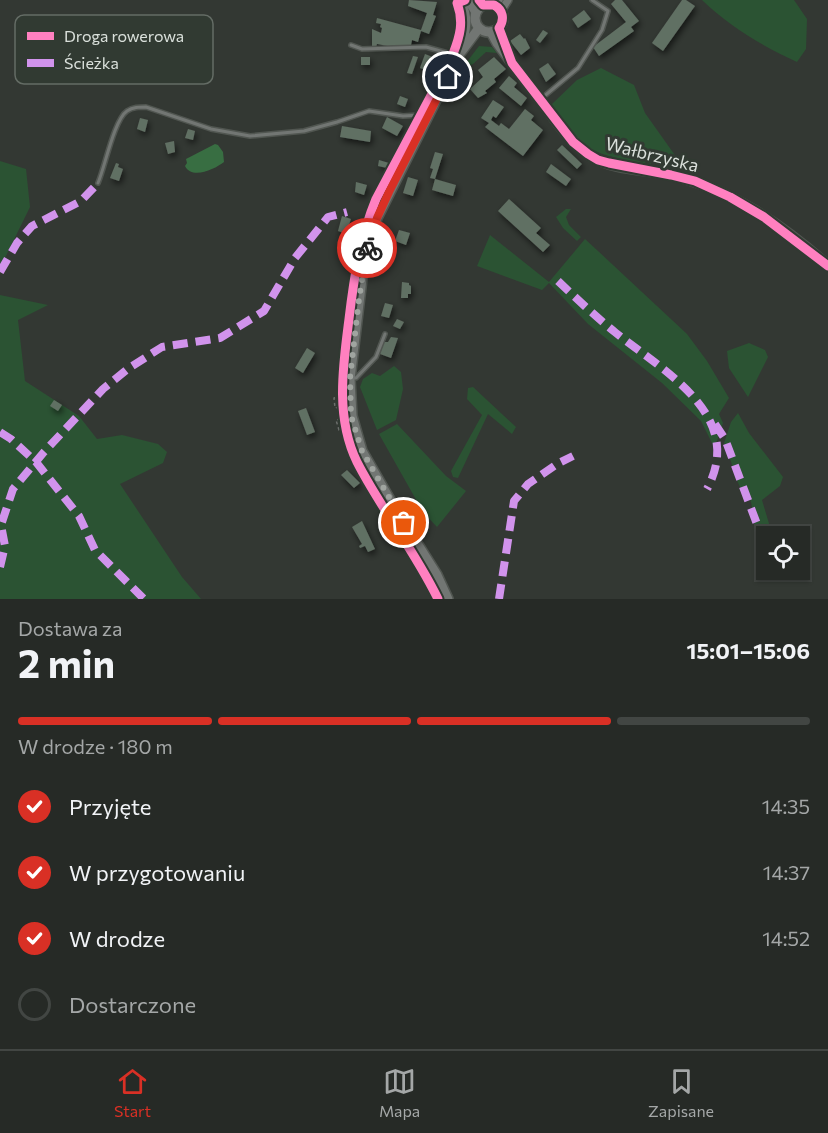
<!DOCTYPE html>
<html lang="pl">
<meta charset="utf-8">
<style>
:root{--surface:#262a26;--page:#323632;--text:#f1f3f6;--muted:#a4a7a7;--line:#424643;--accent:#d93025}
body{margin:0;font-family:Commissioner,sans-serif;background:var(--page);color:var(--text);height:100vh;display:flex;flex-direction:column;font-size:22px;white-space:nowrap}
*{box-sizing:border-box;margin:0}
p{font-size:20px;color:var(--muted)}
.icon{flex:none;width:33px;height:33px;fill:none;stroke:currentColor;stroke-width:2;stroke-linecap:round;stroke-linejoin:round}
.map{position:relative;height:599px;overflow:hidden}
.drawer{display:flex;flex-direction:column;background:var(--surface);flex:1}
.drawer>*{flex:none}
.tools{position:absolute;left:756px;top:526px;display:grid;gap:12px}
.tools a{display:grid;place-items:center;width:54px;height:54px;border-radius:0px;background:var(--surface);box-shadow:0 2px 4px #0004,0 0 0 2px var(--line);font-size:30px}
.pin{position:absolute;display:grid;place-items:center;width:51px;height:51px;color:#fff;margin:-26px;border:3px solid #fff;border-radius:50%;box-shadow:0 2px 6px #0007}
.courier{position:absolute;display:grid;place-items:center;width:60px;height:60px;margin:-30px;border:4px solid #d93025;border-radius:50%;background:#fff;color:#222;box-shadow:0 2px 8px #0007}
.headline em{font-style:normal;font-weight:700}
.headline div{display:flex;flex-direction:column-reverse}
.headline{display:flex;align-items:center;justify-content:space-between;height:102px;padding:0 18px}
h1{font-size:39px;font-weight:700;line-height:45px}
.bar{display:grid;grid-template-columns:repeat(4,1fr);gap:9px 6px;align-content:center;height:72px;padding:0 18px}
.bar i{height:8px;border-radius:4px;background:var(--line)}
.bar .selected{background:var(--accent)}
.bar p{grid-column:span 4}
ol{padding:0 18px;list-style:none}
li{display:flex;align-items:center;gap:18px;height:66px}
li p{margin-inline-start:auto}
li .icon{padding:6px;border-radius:50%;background:var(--accent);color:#fff;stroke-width:4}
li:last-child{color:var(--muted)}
li i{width:33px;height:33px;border:3px solid var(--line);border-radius:50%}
.tab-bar{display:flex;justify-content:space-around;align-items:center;height:84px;border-top:2px solid var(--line);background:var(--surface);font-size:16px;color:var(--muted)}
.tab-bar a{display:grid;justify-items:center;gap:3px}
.tab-bar .selected{color:var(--accent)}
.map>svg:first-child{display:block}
</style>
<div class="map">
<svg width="828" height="599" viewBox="0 0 828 599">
<defs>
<filter id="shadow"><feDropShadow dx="2" dy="3.5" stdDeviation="3" flood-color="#0009"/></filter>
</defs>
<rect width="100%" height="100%" fill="#333833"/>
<g fill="#2b5333">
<path d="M702,0H794L807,19L806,49L797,62C762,46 730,27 702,0Z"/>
<path d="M479,46L492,47L497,53L486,52L473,64L469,66L466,63Z"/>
<path d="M601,68L634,85L645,113L684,168C656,164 601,161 580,142C568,132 559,118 551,105L577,80Z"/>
<path d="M0,161L26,169L30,207L0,268Z"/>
<path d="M566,209H571L566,217L569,225L581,237L577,241L563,228L556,217Z"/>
<path d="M490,235L549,282L585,239L598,251L687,334L707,361L729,398L719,414L723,423L717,441L713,445L701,421L662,383L588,324L549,283L542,290L477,266Z"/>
<path d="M0,295L48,305L18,320L25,381L79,416L97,439L122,435L158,444L167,452L163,463L120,484L182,577L201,599H0Z"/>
<path d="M749,343L765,350L768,357L748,397L729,368L727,351Z"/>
<path d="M394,366L401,372L403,389L396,420L377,430L360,387L363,379L372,373L380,376Z"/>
<path d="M473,387L516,427L512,434L488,414L458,478L453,477L451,471L482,415L467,399L468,388Z"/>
<path d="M738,413L749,433L783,477L780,486L762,500L773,537H766V559C754,544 755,520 751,502C749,495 743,493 740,487C733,473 731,457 724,443L731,422Z"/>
<path d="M397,424L446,476L466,491L437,527L423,512L379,434Z"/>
</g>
<path fill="#386e42" d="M215,144L218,145L223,152L224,162C215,169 192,180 185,166L187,163L186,159Z"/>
<g fill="#616f63" filter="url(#shadow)">
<path d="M409,0L437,2L433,15L436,16L429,34L421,31L418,42L412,40L411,45L388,46L377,44L376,47H372V29L381,33L382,28L380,27L381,24L376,23L377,18L421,30L427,13L408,6Z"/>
<path d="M615,0H622L639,21L631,27L634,31L599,56L593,47L626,22L611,4Z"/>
<path d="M682,0H686L695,6L663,51L652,43Z"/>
<path d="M584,10L591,19L578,28L572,19Z"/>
<path d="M543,30L548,33L540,43L536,40Z"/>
<path d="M520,34L524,39L525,38L530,48L521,55L510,41Z"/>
<path d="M425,54L435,58L430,72L420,68Z"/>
<path d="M413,56L418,57L412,74L407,73Z"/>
<rect x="361" y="57" width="9" height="8"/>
<path d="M494,57L506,69L494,79L496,82L485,91L487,93L478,98L470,89L483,77L478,70Z"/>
<path d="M548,63L556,74L546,82L539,69Z"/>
<path d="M509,76L517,83L514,87L527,98L521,106L499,88Z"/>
<path d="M400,96L408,99L405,107L397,104Z"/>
<path d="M493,100L504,107L496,118L493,116L491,120L499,126L501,123L509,129L525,109L534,116L531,120L543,130L523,156L485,127L489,123L481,118Z"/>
<path d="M387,117L403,126L397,136L382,128Z"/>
<path d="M140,118L148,120L145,132L137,129Z"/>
<path d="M342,126L371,131L370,142L340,137Z"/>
<path d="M188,129L195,131L193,140L185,138Z"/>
<path d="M174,141L175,152L168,154L165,143Z"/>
<path d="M562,145L582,164L577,169L557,150Z"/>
<path d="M435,152L443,154L435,179L456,185L453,196L432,190L435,179L430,178L433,169L430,168Z"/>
<path d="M379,160L389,163L387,168L378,166Z"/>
<path d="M116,163L119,164L118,167L123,169L119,181L110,178Z"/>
<path d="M551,164L571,179L566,186L546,172Z"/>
<path d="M408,177L418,180L413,196L403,193Z"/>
<path d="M356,182L367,185L364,195L355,192Z"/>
<path d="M509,199L541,228L536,233L550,245L543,252L498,211Z"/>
<path d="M342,216L351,219L346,234L338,231Z"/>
<path d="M399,230L410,233L406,245L395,241Z"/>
<path d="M402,282L409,283V285L411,286V294H408V298H401Z"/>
<path d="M385,303L393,305L389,318L381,316Z"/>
<path d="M397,319L404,322L400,329L393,326Z"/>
<path d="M391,337L398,338L391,358L380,354L384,342H388Z"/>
<path d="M307,348L315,353L303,373L295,368Z"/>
<path d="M54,400L62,405L58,411L50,406Z"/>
<path d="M306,408L315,432L307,435L298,411Z"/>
<path d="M347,470L360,483L354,488L341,475Z"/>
<path d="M362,521L375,549L368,552L365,546L360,548L359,546L362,544L352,527Z"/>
</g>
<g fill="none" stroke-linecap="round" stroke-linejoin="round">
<g stroke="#515651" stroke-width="6">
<g id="lane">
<path d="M351,45L362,49L426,47L455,55"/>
<path d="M542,98L578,68L602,30L608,11L592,0"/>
<path d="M98,183C105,167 114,120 127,111C133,107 139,107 146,107L211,129L250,136L304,131L337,122L369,111L403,116L421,115L426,117"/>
<path d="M352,378H356L376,357L385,334"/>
</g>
</g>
<g stroke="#515651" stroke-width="10">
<g id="street">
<path d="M494,5L499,0"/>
<path d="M501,11L508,0"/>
</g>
</g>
<g stroke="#515651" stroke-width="12">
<g id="secondary">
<path d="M460,0C469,17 466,30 461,48"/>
<path d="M468,0L476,12"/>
<circle cx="489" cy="18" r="14"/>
<path d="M499,28L508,53"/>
<path d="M491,32L497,43C511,62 525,80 539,98C555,119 568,141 591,156C613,170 645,169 671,175C728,188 785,227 828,266"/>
<path d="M448,599L437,575L393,505L362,451L352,416L350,379L364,262L377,218L458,56L479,28"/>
</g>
</g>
<path stroke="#6c6f6c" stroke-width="1.5" stroke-dasharray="3 3" stroke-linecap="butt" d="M341,397L334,398L335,408L340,407L342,419L336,420L339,430L344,429L354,458L384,510"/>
<use href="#lane" stroke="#727673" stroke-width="3"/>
<use href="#street" stroke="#727673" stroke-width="7"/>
<use href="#secondary" stroke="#727673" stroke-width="9"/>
<g stroke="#d193ec" stroke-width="8" stroke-dasharray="15 8" stroke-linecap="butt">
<path d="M0,272L17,243L32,226L81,201L98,183"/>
<path d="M558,281C577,299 596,317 616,333C665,372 746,416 707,489"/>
<path d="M715,424L725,439L766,548"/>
<path d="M0,432L11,439L36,462L79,516L95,550L144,599"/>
<path d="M0,567L5,546L1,525L13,489L44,452L103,389L129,368L162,347L220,338L264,311L295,258L328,217L347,212"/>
<path d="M499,599L514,501L528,484L557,464L573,456"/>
</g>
<g stroke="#313a32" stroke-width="13">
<g id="cycleway">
<path d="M479,0L483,5H494C503,10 505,19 499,28L512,63L573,142L588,154L598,160L609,163L671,175L695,181L730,197L764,217L828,266"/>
<path d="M438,599C415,551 381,509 357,462C335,417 343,366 349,319C354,277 360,238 376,199L453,54C460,36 464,22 457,3L465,0"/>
</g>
</g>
<use href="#cycleway" stroke="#ff80c0" stroke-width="9"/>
</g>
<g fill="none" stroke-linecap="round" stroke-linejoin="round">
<path stroke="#a0a5a0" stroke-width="6" stroke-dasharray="0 10.8" d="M367,248L359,299L350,378L351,416L362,451L404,523"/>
<path stroke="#d93025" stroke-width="8" d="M367,248L377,218L389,192L448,77"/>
</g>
<g text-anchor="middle" stroke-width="6" stroke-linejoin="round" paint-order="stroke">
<g font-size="18" fill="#dae0db" stroke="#313a32">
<text transform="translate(652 155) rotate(14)" y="6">Wałbrzyska</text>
</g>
</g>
<rect x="15" y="15" width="198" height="69" rx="9" fill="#313a32" stroke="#646c65" stroke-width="1.5"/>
<rect x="27" y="32" width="27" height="8" fill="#ff80c0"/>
<rect x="27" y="59" width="27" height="8" fill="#d193ec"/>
<g font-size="16" fill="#dae0db">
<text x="64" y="42">Droga rowerowa</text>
<text x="64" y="69">Ścieżka</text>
</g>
</svg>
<div class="tools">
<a><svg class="icon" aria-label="locate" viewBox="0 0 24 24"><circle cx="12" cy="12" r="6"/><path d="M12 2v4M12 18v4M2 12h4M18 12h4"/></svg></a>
</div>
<div class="pin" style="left:404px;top:523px;background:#ea580c"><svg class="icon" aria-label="bag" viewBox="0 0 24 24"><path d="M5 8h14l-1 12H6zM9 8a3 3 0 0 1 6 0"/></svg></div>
<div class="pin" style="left:448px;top:77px;background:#1f2937"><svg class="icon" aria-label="home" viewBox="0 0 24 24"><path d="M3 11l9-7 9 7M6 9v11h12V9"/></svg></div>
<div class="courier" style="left:367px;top:248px"><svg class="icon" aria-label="bike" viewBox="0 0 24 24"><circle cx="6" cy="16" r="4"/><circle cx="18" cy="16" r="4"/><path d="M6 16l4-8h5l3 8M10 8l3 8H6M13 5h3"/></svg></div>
</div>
<section class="drawer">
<div class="headline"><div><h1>2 min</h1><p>Dostawa za</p></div><em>15:01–15:06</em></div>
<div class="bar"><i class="selected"></i><i class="selected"></i><i class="selected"></i><i></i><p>W drodze · 180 m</p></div>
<ol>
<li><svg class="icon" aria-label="check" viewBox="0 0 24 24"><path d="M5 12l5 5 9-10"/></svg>Przyjęte<p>14:35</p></li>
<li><svg class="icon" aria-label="check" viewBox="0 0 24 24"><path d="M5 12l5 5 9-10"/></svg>W przygotowaniu<p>14:37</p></li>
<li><svg class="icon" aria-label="check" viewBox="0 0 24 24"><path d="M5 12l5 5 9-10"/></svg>W drodze<p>14:52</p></li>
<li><i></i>Dostarczone</li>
</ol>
</section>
<nav class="tab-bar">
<a class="selected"><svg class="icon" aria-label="home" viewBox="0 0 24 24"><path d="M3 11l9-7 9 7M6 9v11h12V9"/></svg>Start</a>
<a><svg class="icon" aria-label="map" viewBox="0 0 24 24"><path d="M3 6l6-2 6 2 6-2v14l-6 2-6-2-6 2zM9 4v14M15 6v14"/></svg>Mapa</a>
<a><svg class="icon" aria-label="saved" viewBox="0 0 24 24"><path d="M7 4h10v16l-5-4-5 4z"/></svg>Zapisane</a>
</nav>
